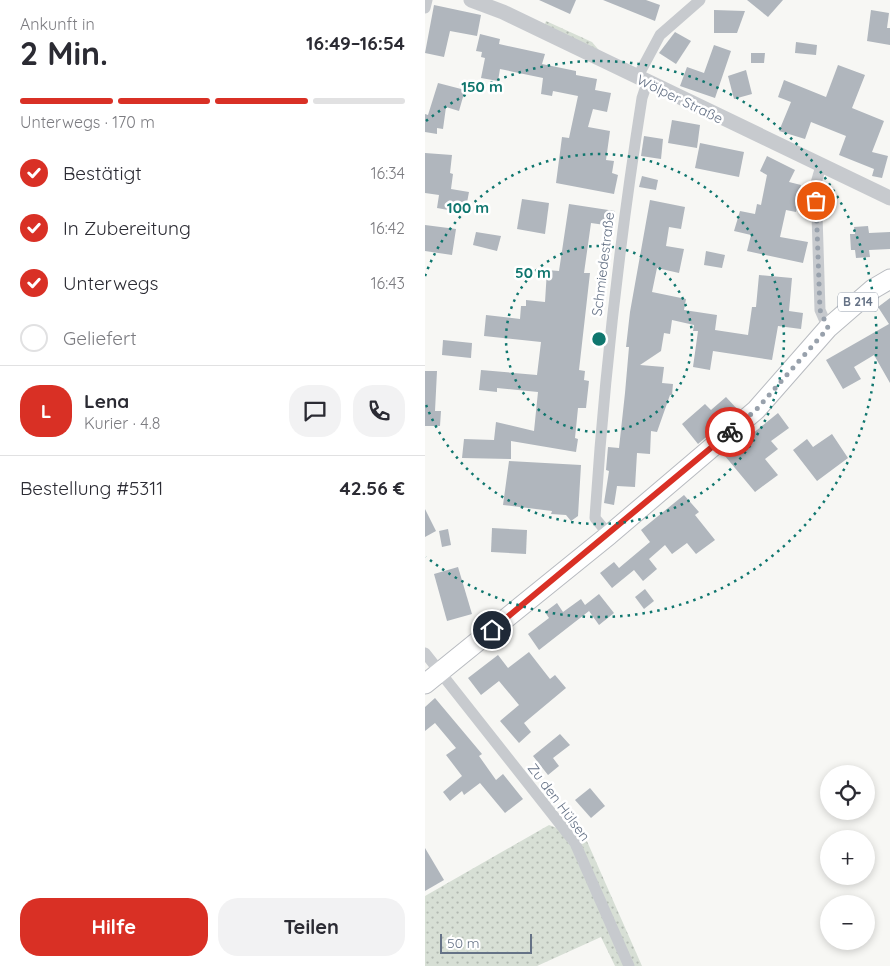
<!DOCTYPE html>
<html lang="de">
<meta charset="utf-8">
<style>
:root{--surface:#fff;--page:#f2f2f3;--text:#2b2b33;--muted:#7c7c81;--line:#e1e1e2;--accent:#d93025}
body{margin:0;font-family:Quicksand,sans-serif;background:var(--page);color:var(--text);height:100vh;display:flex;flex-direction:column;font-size:19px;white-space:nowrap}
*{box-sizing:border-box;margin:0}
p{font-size:16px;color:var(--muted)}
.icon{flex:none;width:28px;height:28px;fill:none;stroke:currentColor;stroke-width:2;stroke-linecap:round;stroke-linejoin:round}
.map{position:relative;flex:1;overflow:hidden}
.panel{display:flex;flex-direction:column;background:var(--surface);width:425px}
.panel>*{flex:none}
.buttons{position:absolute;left:395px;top:765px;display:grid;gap:10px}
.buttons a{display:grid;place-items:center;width:55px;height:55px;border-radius:50%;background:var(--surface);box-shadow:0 2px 8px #0003;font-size:25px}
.scale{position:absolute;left:15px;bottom:12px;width:92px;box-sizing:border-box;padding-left:5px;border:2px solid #657286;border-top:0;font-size:14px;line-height:18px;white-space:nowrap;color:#657286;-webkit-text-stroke:4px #fff;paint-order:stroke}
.pin{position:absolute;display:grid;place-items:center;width:42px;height:42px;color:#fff;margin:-21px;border:2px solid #fff;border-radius:50%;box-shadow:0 1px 5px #0007}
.courier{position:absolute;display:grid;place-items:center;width:50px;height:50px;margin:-25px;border:4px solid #d93025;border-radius:50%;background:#fff;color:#222;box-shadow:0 1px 6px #0007}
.head em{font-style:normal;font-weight:700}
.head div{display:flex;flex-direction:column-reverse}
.head{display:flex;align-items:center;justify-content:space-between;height:85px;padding:0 20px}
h1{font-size:32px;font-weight:700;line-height:38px}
.bar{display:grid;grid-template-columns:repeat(4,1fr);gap:8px 5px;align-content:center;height:60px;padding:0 20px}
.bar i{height:6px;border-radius:4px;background:var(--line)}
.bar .current{background:var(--accent)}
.bar p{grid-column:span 4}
.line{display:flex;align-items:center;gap:12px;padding:0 20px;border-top:1px solid var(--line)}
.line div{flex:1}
.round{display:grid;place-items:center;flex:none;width:52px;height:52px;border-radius:20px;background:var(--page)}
ol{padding:0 20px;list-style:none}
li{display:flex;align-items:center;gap:15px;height:55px}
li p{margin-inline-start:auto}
li .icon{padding:5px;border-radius:50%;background:var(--accent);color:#fff;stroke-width:4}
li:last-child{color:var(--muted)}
li i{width:28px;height:28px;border:2px solid var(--line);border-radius:50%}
.action{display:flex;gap:10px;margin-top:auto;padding:10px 20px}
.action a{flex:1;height:58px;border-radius:20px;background:var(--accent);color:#fff;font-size:20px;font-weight:700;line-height:58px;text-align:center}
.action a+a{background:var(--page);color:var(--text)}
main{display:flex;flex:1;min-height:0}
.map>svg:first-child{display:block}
</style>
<main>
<section class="panel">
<div class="head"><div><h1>2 Min.</h1><p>Ankunft in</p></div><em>16:49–16:54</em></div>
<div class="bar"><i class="current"></i><i class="current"></i><i class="current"></i><i></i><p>Unterwegs · 170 m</p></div>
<ol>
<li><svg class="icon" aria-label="check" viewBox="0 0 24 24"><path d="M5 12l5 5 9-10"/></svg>Bestätigt<p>16:34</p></li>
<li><svg class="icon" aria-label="check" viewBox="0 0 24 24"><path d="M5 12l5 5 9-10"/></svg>In Zubereitung<p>16:42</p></li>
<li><svg class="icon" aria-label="check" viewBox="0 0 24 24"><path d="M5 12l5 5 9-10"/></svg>Unterwegs<p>16:43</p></li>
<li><i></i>Geliefert</li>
</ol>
<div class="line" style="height:90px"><b class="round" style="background:var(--accent);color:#fff">L</b><div><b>Lena</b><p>Kurier · 4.8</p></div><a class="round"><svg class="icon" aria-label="chat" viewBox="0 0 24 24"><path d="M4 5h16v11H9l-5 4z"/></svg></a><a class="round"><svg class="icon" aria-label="phone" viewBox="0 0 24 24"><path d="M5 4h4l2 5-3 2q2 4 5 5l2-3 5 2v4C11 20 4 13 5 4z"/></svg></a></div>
<div class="line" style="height:65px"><div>Bestellung #5311</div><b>42.56 €</b></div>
<div class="action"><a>Hilfe</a><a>Teilen</a></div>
</section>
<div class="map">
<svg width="465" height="966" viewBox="0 0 465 966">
<defs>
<pattern id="grass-dots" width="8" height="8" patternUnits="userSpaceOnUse" patternTransform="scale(1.25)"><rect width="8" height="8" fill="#d7dfd5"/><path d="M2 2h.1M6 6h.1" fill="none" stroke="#b2b9b2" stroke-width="1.8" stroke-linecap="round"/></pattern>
</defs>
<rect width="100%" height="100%" fill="#f7f7f4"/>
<g fill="url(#grass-dots)">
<path d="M121,21L167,42L178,55L119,27Z"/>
<path d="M124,825L161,839L217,966H190L176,937L112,966H0V896Z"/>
</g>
<g fill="#b0b6bd">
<path d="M114,0H151L145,14Z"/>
<path d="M178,0H221L235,5L230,21Z"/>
<path d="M322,0H358L343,17Z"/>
<path d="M9,5L56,15L52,36L25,31L19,57L0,53Z"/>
<path d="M289,10L320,11L312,33H289Z"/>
<path d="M446,10L464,13L462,28H465V45L442,41Z"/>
<path d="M250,32L266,41L251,64L234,53Z"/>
<path d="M55,34L75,39L74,44L120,54L117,64L151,71V75L172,79L170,90L186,93L182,112L168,109L163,127L185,131L181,160L189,161L187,173L193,175L189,194L131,183L137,137L144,138L153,96L128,91L127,96L116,94L118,78L75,69L73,81L56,78L60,58L56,57L57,52L51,51Z"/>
<path d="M371,42L392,45L391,55L370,53Z"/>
<path d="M289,45L306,51L290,98L255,86L262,67L279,73Z"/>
<path d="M326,53H340L339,63H326Z"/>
<path d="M413,65L440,75L427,108L459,121L447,152L463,156L457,178L447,176L449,169L414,155L421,136L386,122L380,139L354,131L366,102L353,97L359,80L401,97Z"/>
<path d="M321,70L327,94L309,99L303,76Z"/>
<path d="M13,83L40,90L34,111L21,107L18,129L12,128V134L0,132V114L3,115Z"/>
<path d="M247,120L275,125L272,148L243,143Z"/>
<path d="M219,136L238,139L236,159L216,156Z"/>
<path d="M275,143L319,152L314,177L270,168Z"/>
<path d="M0,153L27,155L25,173L28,174L26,189L44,192L40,213L12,208L14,195L0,193Z"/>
<path d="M342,156L370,170L364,182L376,185L371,212L361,210L355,237L383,242L378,263L322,251L326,235L309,231L315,211L330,214L332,204L336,205L342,175L335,171Z"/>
<path d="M217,176L233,180L231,190L214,187Z"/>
<path d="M97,199L124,203L120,234L92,229Z"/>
<path d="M225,200L260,207L256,229L244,227L241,246L259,249L254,273L232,268L227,292L261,299L259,310L292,315L290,330L323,335L327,307H331L334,275L367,278L364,311L378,313L376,329L353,326L347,360L288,351L285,370L268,367L273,331H268L269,325L247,320L245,334L239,333L236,351L215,365L239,367L237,383L248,384L247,395H245L232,432L226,431L225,454L212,453L210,487L192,486L189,505L179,503L184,471L181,470L183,447L194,448L200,393L204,347H201L205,312Z"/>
<path d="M144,204L190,211L187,226L166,223L159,273H165L154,370L160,371L159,380L164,381L161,408H153L150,438L153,439L151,452L86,441V459L37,458L39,439L69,440L71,422L109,431L113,392L72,388V392L54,390L56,370L112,375L116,342L59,336L61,315L95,319L96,306H101V300L120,302L122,270L134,271Z"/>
<path d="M0,225L31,229L27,255L0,251Z"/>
<path d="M443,226L444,233L465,232V249L444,250L445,257L431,258L430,250H426L425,234H430L429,227Z"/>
<path d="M51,232L76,236L72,251L48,245Z"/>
<path d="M281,251L300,255L297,268L279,265Z"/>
<path d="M465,298V383L449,355L429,367L436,379L418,389L401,360L464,324L453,307Z"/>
<path d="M18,340L47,343L46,358L17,355Z"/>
<path d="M0,371H12L10,411H16L15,426H0Z"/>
<path d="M301,397L313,410L273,444L257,424L280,404L286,410Z"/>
<path d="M353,413L364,428L346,441L353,449L340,459L353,475L330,492L300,456Z"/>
<path d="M407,434L423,458L392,481L368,450L382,439L388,447Z"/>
<path d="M84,461L156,465L153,516L146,521L141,515L126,514L127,511L78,505Z"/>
<path d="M259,495L274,512L270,515L290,540L271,554L262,543L247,554L240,545L224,559L232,569L218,581L209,570L187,588L175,573L189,562L194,568L225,542L216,530Z"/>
<path d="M0,509L11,531L0,537Z"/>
<path d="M67,528L102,530L101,554L66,552Z"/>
<path d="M23,529L26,545L17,547L14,531Z"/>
<path d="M33,567L47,614L22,621L9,574Z"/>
<path d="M220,589L229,601L219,609L210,597Z"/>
<path d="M174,594L189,613L174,625L164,611L114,650L103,634L124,618L120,612L132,603L138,612L156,599L160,605Z"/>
<path d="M104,652L125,679L130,675L141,688L99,723L106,732L94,743L75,721L94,705L74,681L56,695L43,678L73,655L83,668Z"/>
<path d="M10,698L57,754L54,756L71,780L78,774L98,799L80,813L55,783L39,795L37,791L25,801L18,792L37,776L21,755L31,748L10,723L0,731V707Z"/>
<path d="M135,734L145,745L128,758L134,766L123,775L108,756Z"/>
<path d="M165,788L180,806L166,818L150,800Z"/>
<path d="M0,848L19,880L0,891Z"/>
</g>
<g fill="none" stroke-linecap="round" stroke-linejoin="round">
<g stroke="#b8bbc0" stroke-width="21">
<path id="primary" d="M0,684L184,535L331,410L403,328L448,289L465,279"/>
</g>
<g stroke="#c7cace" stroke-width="11">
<path d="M0,8L2,0"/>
<path d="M212,78L235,35L275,0"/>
<path d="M396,166L391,183L395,310L403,328"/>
<path d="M184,535L170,518C179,376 195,238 217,98L222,83"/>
<path d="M0,653L150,843L204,966"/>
</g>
<path stroke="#c7cace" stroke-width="15" d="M46,0L78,12L465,198"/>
<use href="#primary" stroke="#fff" stroke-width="19"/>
</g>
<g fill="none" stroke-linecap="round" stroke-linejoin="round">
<path stroke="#98a1ac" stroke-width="5" stroke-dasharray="0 9" d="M305,432L331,410L403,328L395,310L391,201"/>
<path stroke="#d93025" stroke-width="6" d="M67,630L305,432"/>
</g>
<g fill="none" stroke="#0f766e" stroke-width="2.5" stroke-dasharray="2.5 5">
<circle cx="174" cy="339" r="93"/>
<path d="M0 276A185 185 0 1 1 0 402"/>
<path d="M1 121A278 278 0 1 1 1 557"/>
</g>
<g text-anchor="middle" stroke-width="5" stroke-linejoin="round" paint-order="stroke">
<rect fill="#fff" stroke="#939caa" stroke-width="1" x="413" y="292.5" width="40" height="19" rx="4"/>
<g font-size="12" font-weight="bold" fill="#657286">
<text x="433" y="306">B 214</text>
</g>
<g font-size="14" fill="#657286" stroke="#fff">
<text transform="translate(255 99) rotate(26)" y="5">Wölper Straße</text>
<text transform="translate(178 264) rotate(-83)" y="5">Schmiedestraße</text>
<text transform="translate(134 802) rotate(53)" y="5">Zu den Hülsen</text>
</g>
</g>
<circle cx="174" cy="339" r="8" fill="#0f766e" stroke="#fff" stroke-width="2.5"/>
<g font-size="15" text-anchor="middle" font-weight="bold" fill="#0f766e" stroke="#fff" stroke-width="5" stroke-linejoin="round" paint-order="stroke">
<text x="57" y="92">150 m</text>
<text x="43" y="213">100 m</text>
<text x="108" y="278">50 m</text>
</g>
</svg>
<div class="buttons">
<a><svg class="icon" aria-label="locate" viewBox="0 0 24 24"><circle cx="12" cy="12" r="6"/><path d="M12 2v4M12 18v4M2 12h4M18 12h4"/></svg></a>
<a>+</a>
<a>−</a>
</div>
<div class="scale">50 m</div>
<div class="pin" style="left:391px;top:201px;background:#ea580c"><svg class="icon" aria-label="bag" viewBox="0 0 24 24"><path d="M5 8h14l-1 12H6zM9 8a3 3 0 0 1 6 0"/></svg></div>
<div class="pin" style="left:67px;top:630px;background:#1f2937"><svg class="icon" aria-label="home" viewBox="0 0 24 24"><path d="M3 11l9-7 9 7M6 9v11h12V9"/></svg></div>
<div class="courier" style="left:305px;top:432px"><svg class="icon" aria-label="bike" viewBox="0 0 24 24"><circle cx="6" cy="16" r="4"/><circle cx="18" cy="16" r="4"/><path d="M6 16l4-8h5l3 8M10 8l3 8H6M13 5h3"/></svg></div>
</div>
</main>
